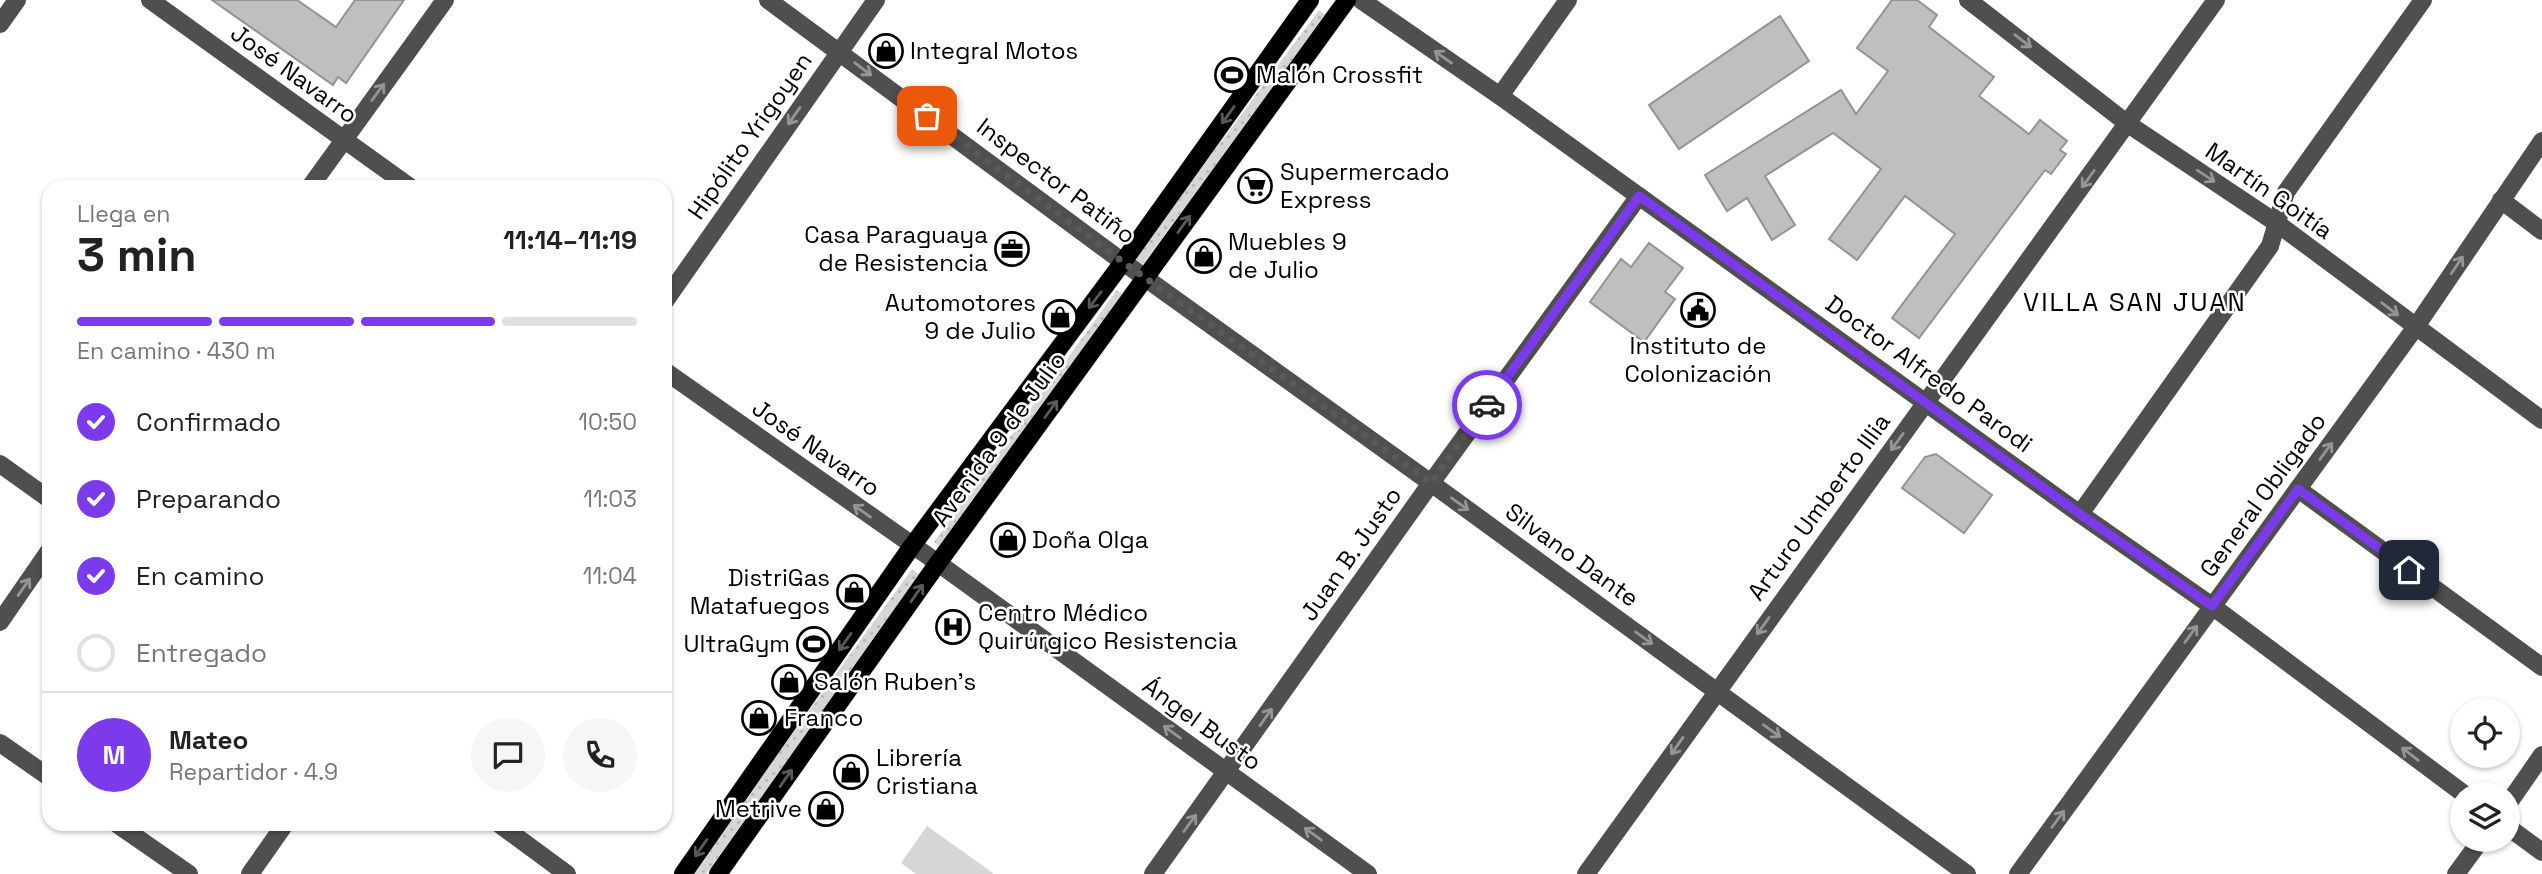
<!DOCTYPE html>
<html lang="es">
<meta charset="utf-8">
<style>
:root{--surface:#fff;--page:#f6f6f6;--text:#222;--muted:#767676;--line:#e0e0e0;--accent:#7c3aed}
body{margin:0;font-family:"Space Grotesk",sans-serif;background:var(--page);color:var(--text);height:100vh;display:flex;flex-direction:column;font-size:26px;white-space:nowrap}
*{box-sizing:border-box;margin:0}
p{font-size:23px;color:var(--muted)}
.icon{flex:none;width:38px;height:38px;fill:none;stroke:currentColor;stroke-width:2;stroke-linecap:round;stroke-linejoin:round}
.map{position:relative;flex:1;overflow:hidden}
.panel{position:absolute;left:42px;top:180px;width:630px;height:651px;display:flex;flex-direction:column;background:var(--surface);border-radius:21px;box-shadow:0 2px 5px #0004}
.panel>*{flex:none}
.tools{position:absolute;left:2450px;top:698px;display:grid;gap:14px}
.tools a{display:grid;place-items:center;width:70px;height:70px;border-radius:50%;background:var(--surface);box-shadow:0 2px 5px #0004;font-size:35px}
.pin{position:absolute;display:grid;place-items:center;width:60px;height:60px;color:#fff;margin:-30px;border-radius:14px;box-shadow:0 4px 10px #0006}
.courier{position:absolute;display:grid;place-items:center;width:70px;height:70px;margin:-35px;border:5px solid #7c3aed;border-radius:50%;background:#fff;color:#222;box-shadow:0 2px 9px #0007}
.overview em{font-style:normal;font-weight:600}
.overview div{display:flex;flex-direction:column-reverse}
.overview{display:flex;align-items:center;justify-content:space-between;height:119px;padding:0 35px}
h1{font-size:46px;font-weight:600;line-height:52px}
.bar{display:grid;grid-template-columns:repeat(4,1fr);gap:10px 7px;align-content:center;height:84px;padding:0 35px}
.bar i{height:9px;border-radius:5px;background:var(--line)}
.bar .current{background:var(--accent)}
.bar p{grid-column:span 4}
.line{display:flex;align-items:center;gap:18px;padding:0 35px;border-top:2px solid var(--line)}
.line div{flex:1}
.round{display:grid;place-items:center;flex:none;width:74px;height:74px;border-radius:37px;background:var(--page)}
ol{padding:0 35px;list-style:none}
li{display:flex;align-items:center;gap:21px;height:77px}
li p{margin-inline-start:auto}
li .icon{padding:7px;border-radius:50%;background:var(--accent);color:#fff;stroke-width:4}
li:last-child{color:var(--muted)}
li i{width:38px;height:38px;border:4px solid var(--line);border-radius:50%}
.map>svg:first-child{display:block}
</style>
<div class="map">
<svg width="2542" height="874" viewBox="0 0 2542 874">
<defs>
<pattern id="grass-dots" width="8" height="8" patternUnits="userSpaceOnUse" patternTransform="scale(1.75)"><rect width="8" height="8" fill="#d6d6d6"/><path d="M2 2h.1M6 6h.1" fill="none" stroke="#b6b6b6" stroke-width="1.8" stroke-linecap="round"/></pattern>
</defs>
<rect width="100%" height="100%" fill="#fff"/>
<g fill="url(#grass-dots)">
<path d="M1319,10L1327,16L1142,265L1134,259Z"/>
<path d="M1117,290L1125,296L942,548L934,542Z"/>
<path d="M912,569L922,577L706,874H691Z"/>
</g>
<path fill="#d6d6d6" d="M927,826L993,873L992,874H916L901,863Z"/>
<g fill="#bfbfbf" stroke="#939393" stroke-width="2">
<path d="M212,0H297L336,27L355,0H404L346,83L338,77L333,85Z"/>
<path d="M1892,0H1917L1937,15L1929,27L1994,77L1979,96L2029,134L2040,120L2067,141L2060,150L2066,154L2051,174L2045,170L1919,338L1892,318L1955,234L1905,196L1857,260L1829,239L1881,169L1833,133L1765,176L1795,225L1772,240L1747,198L1727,211L1705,175L1841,90L1856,114L1888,71L1857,48Z"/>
<path d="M1780,16L1809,61L1679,149L1649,105Z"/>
<path d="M1649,243L1683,268L1665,292L1675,299L1644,342L1590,302L1621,259L1631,267Z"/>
<path d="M1936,454L1992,495L1964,533L1902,488L1925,457Z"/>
</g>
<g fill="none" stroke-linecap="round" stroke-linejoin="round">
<g stroke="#dbdbdb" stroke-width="19">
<g id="major">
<path d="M683,874L912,546L1123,262L1310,0"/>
<path d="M718,874L938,563L1347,0"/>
</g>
</g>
<g stroke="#4f4f4f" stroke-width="18">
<path d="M150,0L410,187"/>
<path d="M768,0L1123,262L1431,483L1967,874"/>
<path d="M1361,0L1500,96L2080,514L2212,606L2464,794"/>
<path d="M1968,0L2128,124L2278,224L2542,420"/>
<path d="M0,24L17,0"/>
<path d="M1500,96L1568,0"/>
<path d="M310,187L445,0"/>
<path d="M2501,200L2542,231"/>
<path d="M665,301L876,0"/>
<path d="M665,371L938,563L1368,874"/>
<path d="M0,464L49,499"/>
<path d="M2298,489L2542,667"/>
<path d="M2080,514L2270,246L2286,192L2423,0"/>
<path d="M0,622L49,551"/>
<path d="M0,743L49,777"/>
<path d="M2508,804L2542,755"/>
<path d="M117,824L189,874"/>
<path d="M499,824L567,874"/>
<path d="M2508,827L2542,852"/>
<path d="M250,874L285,824"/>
<path d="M1153,874L1431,483L1639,196"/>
<path d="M1586,874L2216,0"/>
<path d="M2018,874L2415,328L2542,141"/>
<path d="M2456,874L2481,840"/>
</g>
<use href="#major" stroke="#000" stroke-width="18"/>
</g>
<defs><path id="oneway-shaft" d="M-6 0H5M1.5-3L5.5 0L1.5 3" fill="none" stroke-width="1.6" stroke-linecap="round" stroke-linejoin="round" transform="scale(1.75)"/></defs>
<g stroke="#959595">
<use href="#oneway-shaft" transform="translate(2023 41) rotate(38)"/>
<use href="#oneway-shaft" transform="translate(1443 57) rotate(-145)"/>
<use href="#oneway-shaft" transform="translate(863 69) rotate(37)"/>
<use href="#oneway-shaft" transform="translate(378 92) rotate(-54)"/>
<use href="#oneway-shaft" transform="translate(794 116) rotate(125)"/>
<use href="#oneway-shaft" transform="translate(2206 176) rotate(34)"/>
<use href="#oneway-shaft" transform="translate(2088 179) rotate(126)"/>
<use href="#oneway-shaft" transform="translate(2457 265) rotate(-56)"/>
<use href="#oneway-shaft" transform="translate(2390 309) rotate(37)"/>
<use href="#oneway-shaft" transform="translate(1897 442) rotate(126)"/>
<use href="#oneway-shaft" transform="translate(2326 451) rotate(-54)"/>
<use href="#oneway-shaft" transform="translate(1460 504) rotate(36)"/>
<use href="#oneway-shaft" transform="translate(862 511) rotate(-145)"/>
<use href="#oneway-shaft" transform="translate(24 587) rotate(-55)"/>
<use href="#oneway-shaft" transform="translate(1763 626) rotate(126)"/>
<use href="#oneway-shaft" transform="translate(2191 634) rotate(-54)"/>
<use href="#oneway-shaft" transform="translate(1644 638) rotate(36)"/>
<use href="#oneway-shaft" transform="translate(1266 717) rotate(-55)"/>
<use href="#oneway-shaft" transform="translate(1772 731) rotate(36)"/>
<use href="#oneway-shaft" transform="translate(1172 732) rotate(-144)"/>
<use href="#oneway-shaft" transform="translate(1677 746) rotate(125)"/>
<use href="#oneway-shaft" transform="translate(2410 754) rotate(-143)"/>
<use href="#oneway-shaft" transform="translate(2058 819) rotate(-54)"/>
<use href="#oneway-shaft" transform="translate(1190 823) rotate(-54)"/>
<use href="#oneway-shaft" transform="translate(1313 834) rotate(-144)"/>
</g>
<g stroke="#595959">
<use href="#oneway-shaft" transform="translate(1228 115) rotate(126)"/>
<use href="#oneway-shaft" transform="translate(1184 224) rotate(-54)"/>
<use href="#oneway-shaft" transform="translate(1095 300) rotate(127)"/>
<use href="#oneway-shaft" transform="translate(1051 409) rotate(-54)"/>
<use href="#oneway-shaft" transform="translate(917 593) rotate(-55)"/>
<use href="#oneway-shaft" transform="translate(845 642) rotate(125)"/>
<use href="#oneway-shaft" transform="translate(786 778) rotate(-55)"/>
<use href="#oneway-shaft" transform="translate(701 848) rotate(125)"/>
</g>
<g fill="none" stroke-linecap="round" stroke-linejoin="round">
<path stroke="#595959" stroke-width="7" stroke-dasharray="0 12.6" d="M927,116L1123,262L1431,483L1487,405"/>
<path stroke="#7c3aed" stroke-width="9" d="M1487,405L1639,196L2080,514L2212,606L2298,489L2409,570"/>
</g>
<defs>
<g id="shop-ring" transform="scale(1.75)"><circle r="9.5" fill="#fff" stroke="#000" stroke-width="1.5"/><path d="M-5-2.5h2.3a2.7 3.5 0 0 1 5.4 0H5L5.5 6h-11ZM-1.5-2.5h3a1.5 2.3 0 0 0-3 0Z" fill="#000"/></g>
<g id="stadium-ring" transform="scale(1.75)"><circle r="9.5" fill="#fff" stroke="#000" stroke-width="1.5"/><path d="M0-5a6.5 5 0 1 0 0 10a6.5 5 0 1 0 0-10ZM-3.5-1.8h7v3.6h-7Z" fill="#000"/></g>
<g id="supermarket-ring" transform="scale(1.75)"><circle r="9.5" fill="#fff" stroke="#000" stroke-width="1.5"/><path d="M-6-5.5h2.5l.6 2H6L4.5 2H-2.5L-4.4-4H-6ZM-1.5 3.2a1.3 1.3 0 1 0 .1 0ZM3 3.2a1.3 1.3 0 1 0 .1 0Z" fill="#000"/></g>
<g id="office-ring" transform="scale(1.75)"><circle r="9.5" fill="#fff" stroke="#000" stroke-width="1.5"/><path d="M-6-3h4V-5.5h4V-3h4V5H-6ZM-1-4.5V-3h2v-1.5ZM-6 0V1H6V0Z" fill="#000"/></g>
<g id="civic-ring" transform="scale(1.75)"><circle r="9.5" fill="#fff" stroke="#000" stroke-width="1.5"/><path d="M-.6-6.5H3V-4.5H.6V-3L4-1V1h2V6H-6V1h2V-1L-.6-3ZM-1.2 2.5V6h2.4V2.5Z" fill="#000"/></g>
<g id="hospital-ring" transform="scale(1.75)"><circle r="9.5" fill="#fff" stroke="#000" stroke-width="1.5"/><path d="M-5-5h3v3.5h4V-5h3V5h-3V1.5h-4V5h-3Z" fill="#000"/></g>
</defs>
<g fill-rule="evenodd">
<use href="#shop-ring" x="886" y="51"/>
<use href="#stadium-ring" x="1232" y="75"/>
<use href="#supermarket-ring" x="1255" y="186"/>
<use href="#office-ring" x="1012" y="249"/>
<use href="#shop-ring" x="1204" y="256"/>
<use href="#civic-ring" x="1698" y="310"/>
<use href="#shop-ring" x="1060" y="317"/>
<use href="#shop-ring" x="1008" y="540"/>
<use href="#shop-ring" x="854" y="592"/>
<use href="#hospital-ring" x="953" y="627"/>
<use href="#stadium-ring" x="814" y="644"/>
<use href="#shop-ring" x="789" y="682"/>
<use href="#shop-ring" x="759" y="718"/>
<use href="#shop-ring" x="851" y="772"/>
<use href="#shop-ring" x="826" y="809"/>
</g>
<g text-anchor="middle" stroke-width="5" stroke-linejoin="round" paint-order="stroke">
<g font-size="24" fill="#000" stroke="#fff" text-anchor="start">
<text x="910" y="59">Integral Motos</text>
<text x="1256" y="83">Malón Crossfit</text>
<text x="1280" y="180">Supermercado<tspan x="1280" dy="28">Express</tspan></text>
<text x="988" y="243" text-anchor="end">Casa Paraguaya<tspan x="988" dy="28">de Resistencia</tspan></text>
<text x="1228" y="250">Muebles 9<tspan x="1228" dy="28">de Julio</tspan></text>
<text x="1036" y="311" text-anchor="end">Automotores<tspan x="1036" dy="28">9 de Julio</tspan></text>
<text x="1698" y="354" text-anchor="middle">Instituto de<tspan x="1698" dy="28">Colonización</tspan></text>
<text x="1032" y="548">Doña Olga</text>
<text x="830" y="586" text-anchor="end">DistriGas<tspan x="830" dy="28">Matafuegos</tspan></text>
<text x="978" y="621">Centro Médico<tspan x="978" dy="28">Quirúrgico Resistencia</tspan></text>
<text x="790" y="652" text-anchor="end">UltraGym</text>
<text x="814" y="690">Salón Ruben's</text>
<text x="784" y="726">Franco</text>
<text x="876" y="766">Librería<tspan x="876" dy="28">Cristiana</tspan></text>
<text x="802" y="817" text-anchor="end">Metrive</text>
</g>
<g font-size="24" fill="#000" stroke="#fff">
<text transform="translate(294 74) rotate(36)" y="8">José Navarro</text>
<text transform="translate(750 136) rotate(-55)" y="8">Hipólito Yrigoyen</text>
<text transform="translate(1056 181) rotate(37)" y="8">Inspector Patiño</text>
<text transform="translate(2269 191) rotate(35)" y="8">Martín Goitía</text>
<text transform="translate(1929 374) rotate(36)" y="8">Doctor Alfredo Parodi</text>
<text transform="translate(999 439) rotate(-54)" y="8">Avenida 9 de Julio</text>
<text transform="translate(816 448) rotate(35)" y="8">José Navarro</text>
<text transform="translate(2263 495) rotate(-54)" y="8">General Obligado</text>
<text transform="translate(1819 507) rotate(-54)" y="8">Arturo Umberto Illia</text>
<text transform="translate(1351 554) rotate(-55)" y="8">Juan B. Justo</text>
<text transform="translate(1572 555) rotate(36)" y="8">Silvano Dante</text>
<text transform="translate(1202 724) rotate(36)" y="8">Ángel Busto</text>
</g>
<g font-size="26" letter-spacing="2" fill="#000" stroke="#fff">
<text x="2135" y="311">VILLA SAN JUAN</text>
</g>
</g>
</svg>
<div class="tools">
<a><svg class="icon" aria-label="locate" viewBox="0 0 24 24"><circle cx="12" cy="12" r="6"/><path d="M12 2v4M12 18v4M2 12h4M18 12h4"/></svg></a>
<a><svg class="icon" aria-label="layers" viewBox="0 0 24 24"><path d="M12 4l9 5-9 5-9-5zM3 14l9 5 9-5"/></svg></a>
</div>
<div class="pin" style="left:927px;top:116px;background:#ea580c"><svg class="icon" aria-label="bag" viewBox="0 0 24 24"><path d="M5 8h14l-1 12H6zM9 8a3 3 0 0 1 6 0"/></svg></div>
<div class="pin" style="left:2409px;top:570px;background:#1f2937"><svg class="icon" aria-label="home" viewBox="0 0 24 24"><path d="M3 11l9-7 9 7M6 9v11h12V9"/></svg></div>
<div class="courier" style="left:1487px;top:405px"><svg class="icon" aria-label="car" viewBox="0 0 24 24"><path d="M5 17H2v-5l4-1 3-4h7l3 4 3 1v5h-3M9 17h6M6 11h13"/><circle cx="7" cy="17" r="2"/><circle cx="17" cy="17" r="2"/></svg></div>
<section class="panel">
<div class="overview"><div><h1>3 min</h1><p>Llega en</p></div><em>11:14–11:19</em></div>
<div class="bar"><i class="current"></i><i class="current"></i><i class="current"></i><i></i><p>En camino · 430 m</p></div>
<ol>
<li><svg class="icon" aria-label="check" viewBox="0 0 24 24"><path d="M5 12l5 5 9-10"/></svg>Confirmado<p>10:50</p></li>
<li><svg class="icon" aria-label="check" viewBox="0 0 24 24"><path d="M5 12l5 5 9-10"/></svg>Preparando<p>11:03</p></li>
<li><svg class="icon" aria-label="check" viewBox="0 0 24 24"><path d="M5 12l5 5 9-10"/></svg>En camino<p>11:04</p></li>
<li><i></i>Entregado</li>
</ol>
<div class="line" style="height:126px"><b class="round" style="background:var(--accent);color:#fff">M</b><div><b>Mateo</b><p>Repartidor · 4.9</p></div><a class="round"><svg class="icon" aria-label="chat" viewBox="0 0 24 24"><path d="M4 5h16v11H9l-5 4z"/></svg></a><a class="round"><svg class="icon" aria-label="phone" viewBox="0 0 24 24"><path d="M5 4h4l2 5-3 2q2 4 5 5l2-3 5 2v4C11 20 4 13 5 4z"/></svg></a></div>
</section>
</div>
